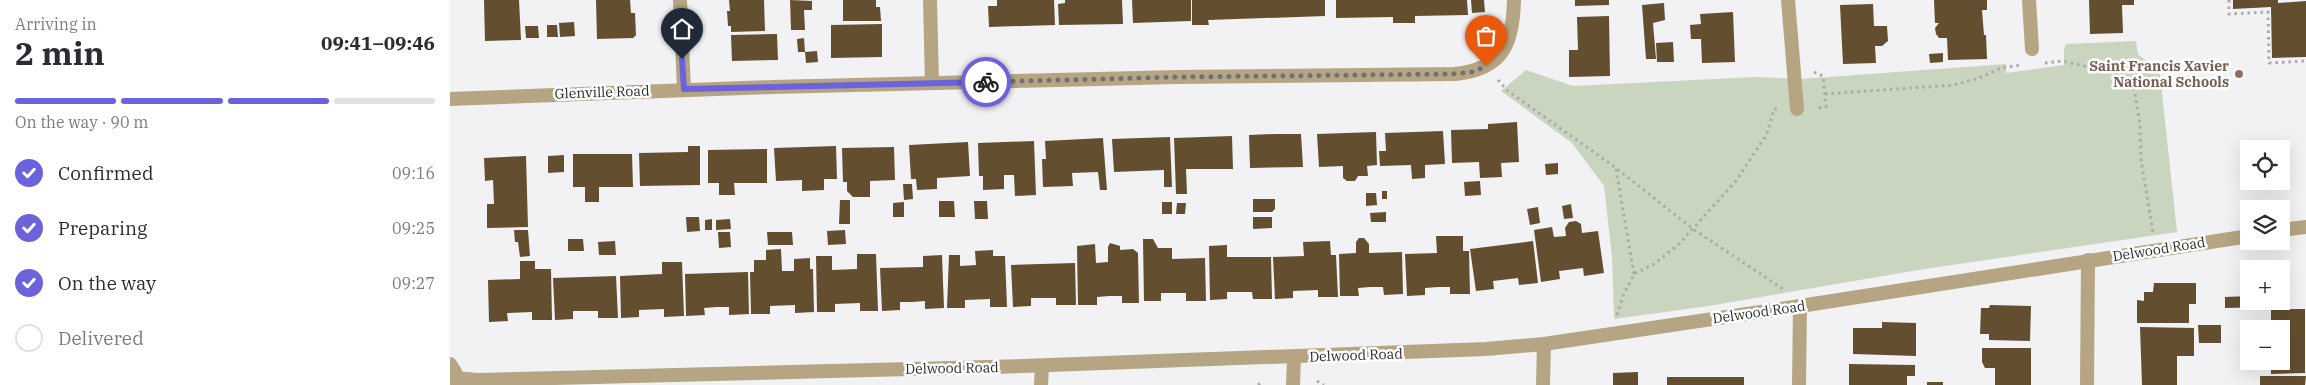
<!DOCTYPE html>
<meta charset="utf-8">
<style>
:root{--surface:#fff;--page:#f2f2f3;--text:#2b2b33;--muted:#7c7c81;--line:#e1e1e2;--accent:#6b62dc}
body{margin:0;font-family:"IBM Plex Serif",serif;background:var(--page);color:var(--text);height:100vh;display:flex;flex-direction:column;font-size:19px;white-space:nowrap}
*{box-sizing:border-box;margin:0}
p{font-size:16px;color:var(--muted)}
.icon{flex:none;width:28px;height:28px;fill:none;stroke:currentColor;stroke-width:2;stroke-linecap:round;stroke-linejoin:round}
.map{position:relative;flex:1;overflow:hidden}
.panel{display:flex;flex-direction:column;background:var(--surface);width:450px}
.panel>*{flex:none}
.tools{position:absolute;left:1790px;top:140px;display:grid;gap:10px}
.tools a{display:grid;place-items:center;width:50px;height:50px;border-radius:0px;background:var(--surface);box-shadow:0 5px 20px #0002;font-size:25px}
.pin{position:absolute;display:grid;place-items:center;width:42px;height:42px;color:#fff;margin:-51px -21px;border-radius:50% 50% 50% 0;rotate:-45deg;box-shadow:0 0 5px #0007}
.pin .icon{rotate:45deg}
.courier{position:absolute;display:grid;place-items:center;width:50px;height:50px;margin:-25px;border:4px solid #6b62dc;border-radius:50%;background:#fff;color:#222;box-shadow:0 1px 6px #0007}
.head em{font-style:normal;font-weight:700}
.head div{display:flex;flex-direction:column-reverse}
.head{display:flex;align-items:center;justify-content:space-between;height:85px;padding:0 15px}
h1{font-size:32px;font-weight:700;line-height:38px}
.bar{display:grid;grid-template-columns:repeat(4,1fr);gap:8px 5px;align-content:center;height:60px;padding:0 15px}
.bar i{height:6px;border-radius:4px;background:var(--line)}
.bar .active{background:var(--accent)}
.bar p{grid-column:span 4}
ol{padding:0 15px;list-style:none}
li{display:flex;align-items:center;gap:15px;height:55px}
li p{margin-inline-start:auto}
li .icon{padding:5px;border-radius:50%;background:var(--accent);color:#fff;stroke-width:4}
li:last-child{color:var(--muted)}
li i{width:28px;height:28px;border:2px solid var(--line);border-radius:50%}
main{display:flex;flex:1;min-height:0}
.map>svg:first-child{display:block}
</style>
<main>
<section class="panel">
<div class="head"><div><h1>2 min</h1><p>Arriving in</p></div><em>09:41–09:46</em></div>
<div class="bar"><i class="active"></i><i class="active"></i><i class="active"></i><i></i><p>On the way · 90 m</p></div>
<ol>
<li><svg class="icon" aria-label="check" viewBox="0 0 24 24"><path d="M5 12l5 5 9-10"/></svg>Confirmed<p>09:16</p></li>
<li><svg class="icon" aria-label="check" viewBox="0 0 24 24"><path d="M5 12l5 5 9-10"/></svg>Preparing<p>09:25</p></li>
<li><svg class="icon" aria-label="check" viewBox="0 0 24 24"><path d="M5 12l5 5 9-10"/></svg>On the way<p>09:27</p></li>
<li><i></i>Delivered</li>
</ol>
</section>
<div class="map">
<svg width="1856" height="385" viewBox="0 0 1856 385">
<rect width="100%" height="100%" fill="#f2f2f5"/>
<path fill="#cad5c0" d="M1686,41L1688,54L1710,74L1727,232L1468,270L1259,306L1164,319L1162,257L1154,186L1122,143L1051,91L1076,70L1123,86L1304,77L1351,79L1556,64V73L1614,65V50L1616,44Z"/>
<g fill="#634e30">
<path d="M34,0H69L71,40L35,41Z"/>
<path d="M146,0H180L181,13H185L186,35L183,38L147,39Z"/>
<path d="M279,0H314L315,31L281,32V26H278L277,11H280Z"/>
<path d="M340,0L362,1V10H354L355,30H341Z"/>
<path d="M393,0H426V7H430L431,21H393Z"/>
<path d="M547,0H604L605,25L539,27L538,6H547Z"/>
<path d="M615,0H672L673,24L609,25L608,4L615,3Z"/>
<path d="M682,0H741V21L683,23Z"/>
<path d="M742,0H875V16L758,20L759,25H742Z"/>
<path d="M886,0H1017L1018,15L965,16V23H943V17L886,18Z"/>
<path d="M1021,0H1034L1035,12L1022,13Z"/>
<path d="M1125,0H1159V5L1125,6Z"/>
<path d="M1484,0H1537V10H1532L1534,35H1536L1537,59L1498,60L1497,38H1489L1486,34L1485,28L1489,23H1485Z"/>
<path d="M1639,0H1684V5H1672L1673,33L1640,34Z"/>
<path d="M1783,0H1828V3L1856,1V57L1822,58L1821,7L1783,9Z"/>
<path d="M1214,3L1215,20L1203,23L1206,59H1196L1192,5Z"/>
<path d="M1423,4L1424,26H1437L1438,41L1432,46H1425L1426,63L1393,64L1390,5Z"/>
<path d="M1283,12L1285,62L1252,63L1251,39H1241L1240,25L1251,24L1250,14Z"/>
<path d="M1159,16L1160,76L1119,77V50H1128L1127,17Z"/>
<path d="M124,22L125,36L110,37L109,23Z"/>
<path d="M432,24V57L381,58V25Z"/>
<path d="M97,25H107L108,37H97Z"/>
<path d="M75,26H88L89,38H76Z"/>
<path d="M327,34L328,60L282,61L281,35Z"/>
<path d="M354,38L355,52H348L347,39Z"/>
<path d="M1223,42L1224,62H1207L1206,43Z"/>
<path d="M367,51L368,62L356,63L355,52Z"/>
<path d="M1493,53V62L1480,63L1479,54Z"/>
<path d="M1067,122L1069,162L1051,163L1052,177L1030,178L1029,162L1002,163L1001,130L1038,129V124Z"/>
<path d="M993,131L995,164L975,165V178L962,179L961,165L930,166L929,151H936L935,133Z"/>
<path d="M926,132L927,165L917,166L918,176H908L905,181H897L893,178V166L869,167L867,134Z"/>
<path d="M825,134H851L853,167L800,168L799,135Z"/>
<path d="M782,136L783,169H736L737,194H726L724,138Z"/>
<path d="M720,137L722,187H714V170L664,172L662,139Z"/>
<path d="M653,138L657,190H650L648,172L622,173L623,186L593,187L592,159H596L595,141Z"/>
<path d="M584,141L586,195L565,196L564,175H554V189L533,190V176H529L528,143Z"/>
<path d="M518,142L520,176L487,178V189L467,190L466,179H461L459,145Z"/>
<path d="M238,146H250V185L190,186L189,153L238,152Z"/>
<path d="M386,146L387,179H374V190L352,191V180L326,181L324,148Z"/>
<path d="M444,147L445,180L420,181V197H403L397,191V182H393L392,148Z"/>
<path d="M317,149V183H284L285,195H269V183H258V150Z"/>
<path d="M123,154H182L183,187H149V202H135V187H123Z"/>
<path d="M114,155V172L98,173V156Z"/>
<path d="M76,156L78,227L37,228V204H44L43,180L35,181L34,158Z"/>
<path d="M1108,163V174L1096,175L1095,164Z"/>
<path d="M1030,181L1031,195L1015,196L1014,182Z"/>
<path d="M453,184H462L463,199L454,200Z"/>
<rect x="932" y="191" width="5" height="8"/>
<path d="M916,193H926L927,205L916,206Z"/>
<path d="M803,199H825V209L822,212H803Z"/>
<path d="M390,200H400V224H389Z"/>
<path d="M489,201H504L505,217H489Z"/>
<path d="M524,201H537L538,219H525Z"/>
<path d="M454,202V217H443V203Z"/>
<rect x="712" y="202" width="10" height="12"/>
<path d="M727,203H736L735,214H726Z"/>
<path d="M1121,204L1123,218L1114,219L1112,206Z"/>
<path d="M1088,207L1090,223L1080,225L1077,209Z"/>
<path d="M936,212V222H921L920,213Z"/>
<path d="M236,217H249L250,231L237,232Z"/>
<path d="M803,217H822V228L803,229Z"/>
<path d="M262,219V230H255V220Z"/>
<path d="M280,219L281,229L266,230V220Z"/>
<path d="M1126,221L1131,224L1132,233L1148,231L1154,273L1134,276L1133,268L1109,271L1110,279L1091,282L1084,230L1102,227L1104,237L1116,236L1115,228L1119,222Z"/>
<path d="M64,230H78L80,256L70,257L68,242H65Z"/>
<path d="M395,230L396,244L378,245L377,231Z"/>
<path d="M268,232H280L281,247L269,248Z"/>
<path d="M317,232H342L343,245H318Z"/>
<path d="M986,236H1013V251H1019L1020,294H1000V287H988L975,288V295L957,296L955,254L987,253Z"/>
<path d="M909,238H914L919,244V253L952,252L953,294L934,295L933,287H920L908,288L909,296H890L889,254L906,253V242Z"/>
<path d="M118,239H133L134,251H118Z"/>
<path d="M693,239H703L708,248H722V259L755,258L756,301H736V293H711V301H694Z"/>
<path d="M165,241L166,255H149L148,242Z"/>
<path d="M880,241L881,255H886L888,297H868V290L843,291V298L825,299L823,257L854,256L853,242Z"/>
<path d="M1083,241L1088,283L1069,285L1068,278L1043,281L1044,289L1026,291L1020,249Z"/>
<path d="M660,243L670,246V250L683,249L688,253L689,303H672V296H659L647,297V305H628L627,246L645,244L646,263L658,262V247Z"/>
<path d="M777,245V257H821L822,299H803L802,292H777V299L760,300L759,246Z"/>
<path d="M331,249L332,271H344V259L360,258V269H363L364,312L345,313V305L320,306V314H301L300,272H304V260H316V250Z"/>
<path d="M543,250V256H555L557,307H540V299L515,300V308H497L499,255H510V266L526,265L525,251Z"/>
<path d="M407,254H426L428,311H410V303L385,304V312H367L366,256H382V270L407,269Z"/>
<path d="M492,255L494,308L475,309V301L462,302H450V310L432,311L430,268L473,267V256Z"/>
<path d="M70,261H85V269H101L102,320H82V312L57,313L58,321L39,322L38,280L70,279Z"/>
<path d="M212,262H232L234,316L214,317V309L189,310V317L171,318L170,276L212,274Z"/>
<path d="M625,263L626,305H606V298H581V306L563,307L561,265Z"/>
<path d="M298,272L299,314L279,315V307H267L254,308L255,315L236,316L235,274Z"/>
<path d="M166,276L168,318H148V311H123V319L105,320L103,278Z"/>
<path d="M1704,283H1746V304H1739V323H1687V300L1694,301V292H1703Z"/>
<path d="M1799,296V301H1818V307L1775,308V297Z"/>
<path d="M1540,305L1581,306L1580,341L1539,340V334H1530L1531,308H1539Z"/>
<path d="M1821,309H1855V373L1821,374V361H1831V329H1821Z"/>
<path d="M1432,322L1466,323V356L1403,354V328H1432Z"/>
<path d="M1748,325H1771V343H1749Z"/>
<path d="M1690,327L1744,328V356H1727V385H1692Z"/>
<path d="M1532,348H1581V385H1545V368H1535L1532,362Z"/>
<path d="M1399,364L1465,365V376H1457V385H1399Z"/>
<path d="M1188,372V385H1163V373Z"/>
<path d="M1810,376H1856L1855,385H1810Z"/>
<rect x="1217" y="377" width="77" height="8"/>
<rect x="1477" y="382" width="16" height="3"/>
</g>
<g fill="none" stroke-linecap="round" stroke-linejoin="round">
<g stroke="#aaaaac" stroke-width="3" stroke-dasharray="2.5 4" stroke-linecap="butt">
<path d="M1779,0V14L1818,12L1819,63L1856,61"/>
<path d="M1595,63L1612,61L1672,75L1683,82L1690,124L1691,160L1703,232"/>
<path d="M1364,72L1373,76L1376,107L1366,108"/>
<path d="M1048,80L1058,91L1166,168L1243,229L1333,289"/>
<path d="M1375,94L1504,85L1529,78L1551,68L1571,65"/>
<path d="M1166,169L1184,274"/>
<path d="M1167,315L1173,296L1184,274L1204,264L1228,245L1286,181L1317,134L1324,109H1328"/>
<path d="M867,381L874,385"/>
<path d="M808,385L813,381"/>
</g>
<g stroke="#b5a582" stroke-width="14">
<path d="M230,0L234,89"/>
<path d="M480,0L482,83"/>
<path d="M1338,0L1347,109"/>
<path d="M1579,0L1582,49"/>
<path d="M0,99L323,87L727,77L1005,74C1053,69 1063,44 1064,0"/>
<path d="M1831,230L1856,227"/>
<path d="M0,364L5,372L4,385"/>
<path d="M6,378L27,380L573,366L1036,349L1094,344L1350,306L1799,236"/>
<path d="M591,385L592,366"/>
<path d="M843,385L844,357"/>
<path d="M1093,385L1094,344"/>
<path d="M1349,385L1350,306"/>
<path d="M1637,385L1638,260"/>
</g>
</g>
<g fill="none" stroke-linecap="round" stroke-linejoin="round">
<path stroke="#717172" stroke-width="5" stroke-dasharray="0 9" d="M536,82L727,77L1002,74L1023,72L1036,66"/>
<path stroke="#6b62dc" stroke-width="6" d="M232,59L234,89L536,82"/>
</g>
<circle fill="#8d6e63" stroke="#fff" stroke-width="2" cx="1789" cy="74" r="5"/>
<g text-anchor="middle" stroke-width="5" stroke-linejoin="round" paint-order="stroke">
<g font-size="14" font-weight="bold" fill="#785e54" stroke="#fff" text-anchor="end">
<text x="1779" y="71">Saint Francis Xavier<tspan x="1779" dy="16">National Schools</tspan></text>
</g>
<g font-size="14" fill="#2b2b2c" stroke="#fff">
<text transform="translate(152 92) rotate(-2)" y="5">Glenville Road</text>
<text transform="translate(1709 249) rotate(-9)" y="5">Delwood Road</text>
<text transform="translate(1309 312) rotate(-8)" y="5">Delwood Road</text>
<text transform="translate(906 355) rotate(-2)" y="5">Delwood Road</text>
<text transform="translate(502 368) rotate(-1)" y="5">Delwood Road</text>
</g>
</g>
</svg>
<div class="tools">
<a><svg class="icon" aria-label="locate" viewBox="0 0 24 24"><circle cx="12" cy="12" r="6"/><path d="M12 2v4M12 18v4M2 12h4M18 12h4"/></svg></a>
<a><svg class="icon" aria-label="layers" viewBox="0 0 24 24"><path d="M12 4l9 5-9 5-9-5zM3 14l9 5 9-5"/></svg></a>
<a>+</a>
<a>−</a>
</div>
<div class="pin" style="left:1036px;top:66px;background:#ea580c"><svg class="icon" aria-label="bag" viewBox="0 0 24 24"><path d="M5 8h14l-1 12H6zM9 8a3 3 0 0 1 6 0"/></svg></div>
<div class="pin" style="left:232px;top:59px;background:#1f2937"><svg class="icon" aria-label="home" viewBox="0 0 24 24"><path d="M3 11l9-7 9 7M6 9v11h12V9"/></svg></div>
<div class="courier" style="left:536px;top:82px"><svg class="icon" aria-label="bike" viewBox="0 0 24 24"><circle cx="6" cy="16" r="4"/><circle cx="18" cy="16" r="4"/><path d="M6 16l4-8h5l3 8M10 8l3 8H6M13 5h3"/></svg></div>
</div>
</main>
